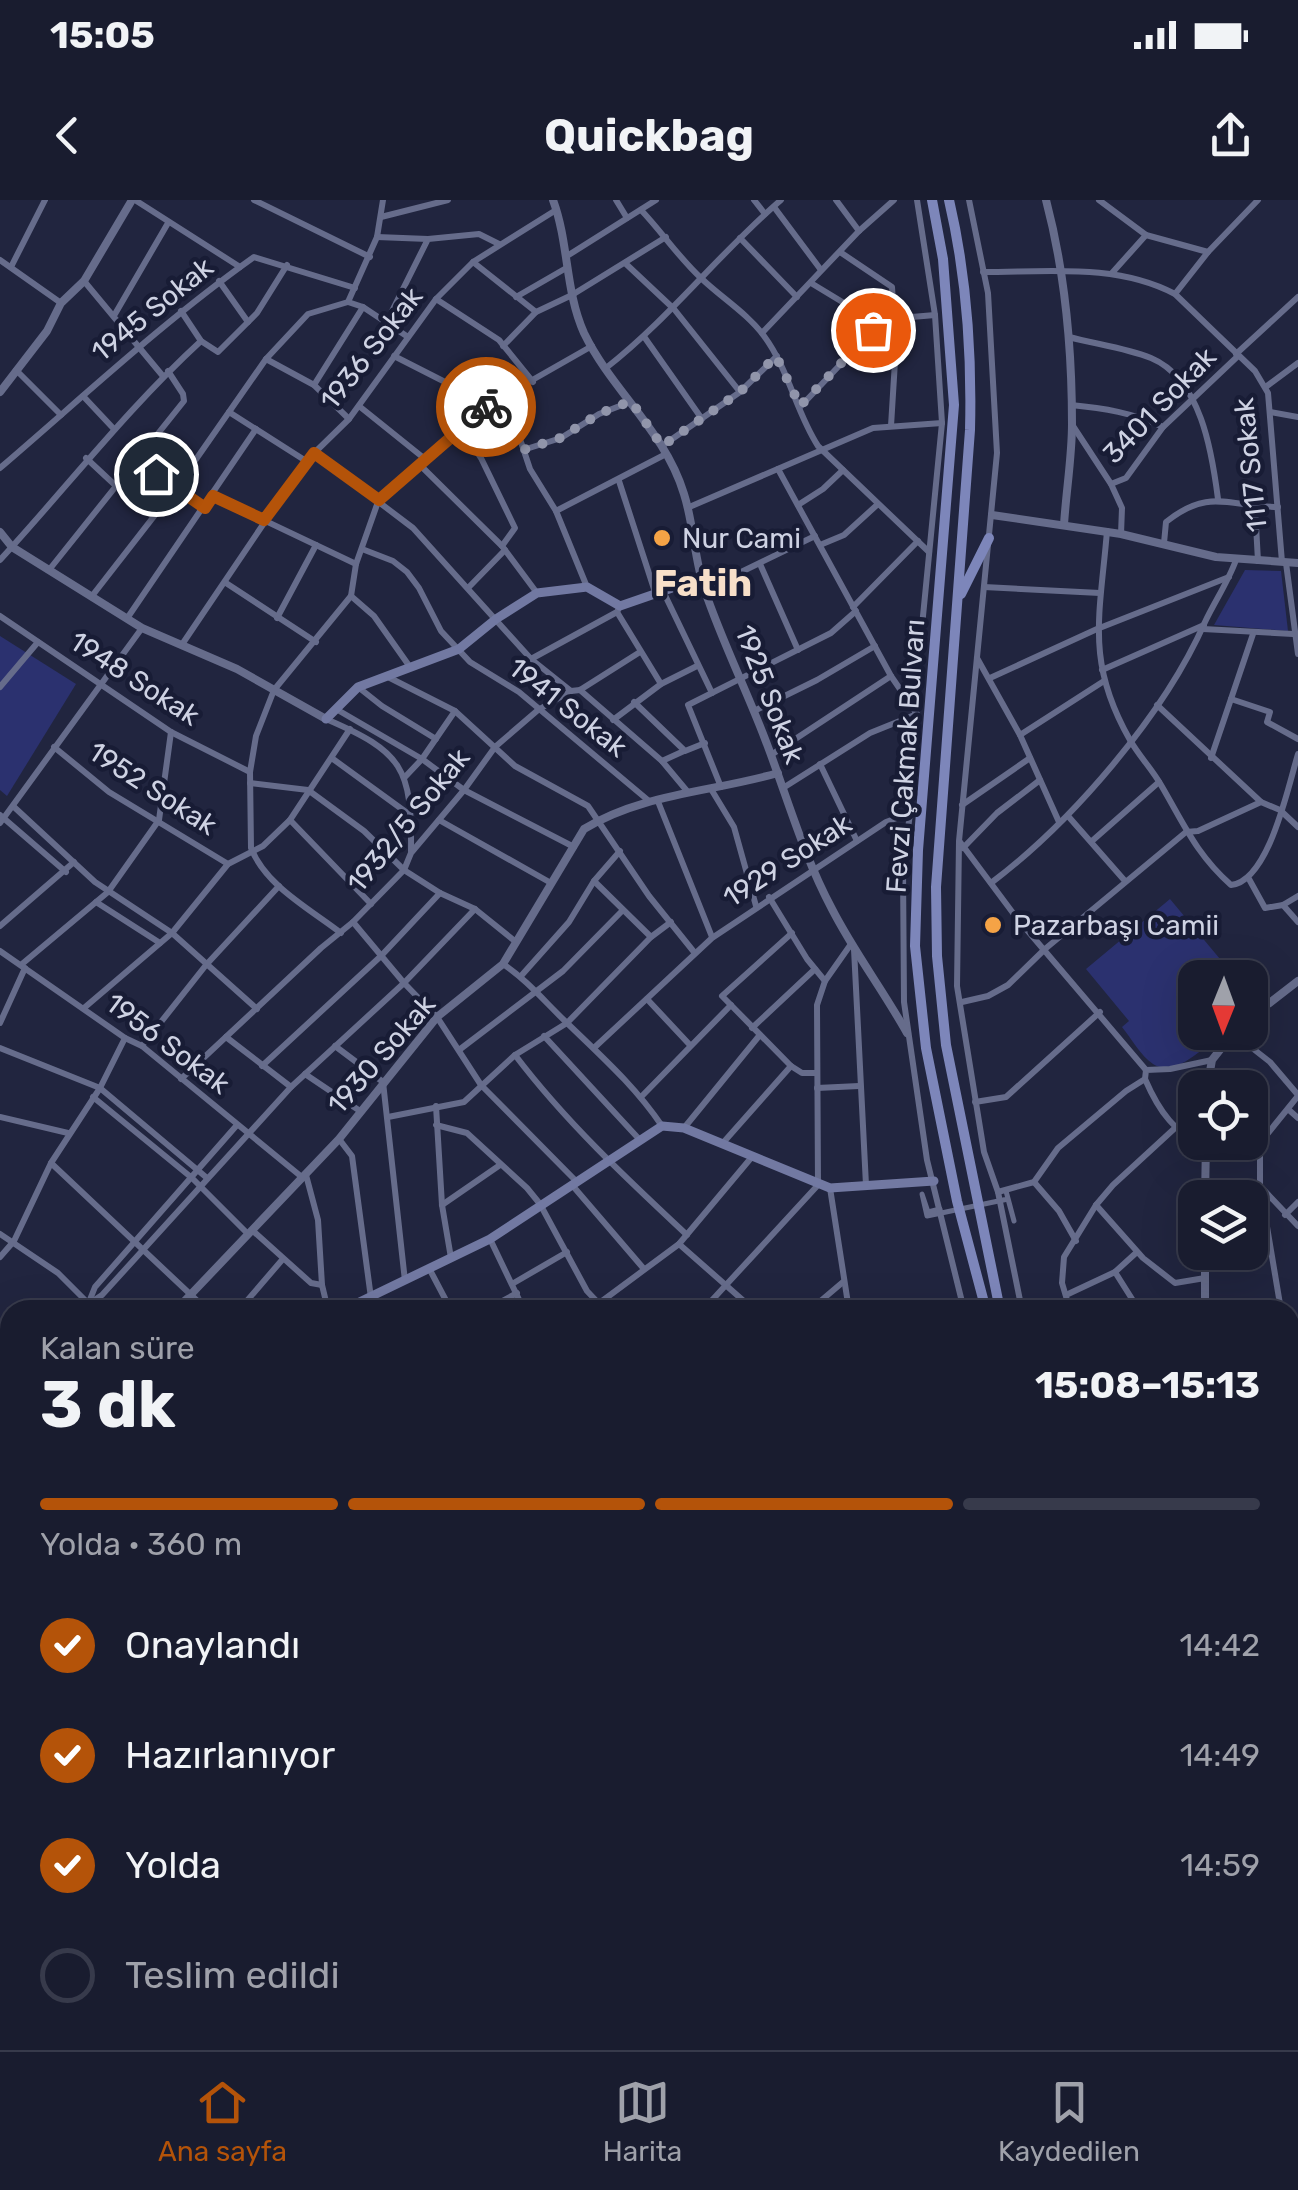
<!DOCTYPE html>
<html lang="tr">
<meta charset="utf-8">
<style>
:root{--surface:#191c2f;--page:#222537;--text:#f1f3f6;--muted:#9fa1aa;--line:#373a4b;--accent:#b45309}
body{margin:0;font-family:Rubik,sans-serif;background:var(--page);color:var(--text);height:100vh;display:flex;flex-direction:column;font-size:38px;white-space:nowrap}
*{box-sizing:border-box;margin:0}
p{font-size:32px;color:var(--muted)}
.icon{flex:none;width:55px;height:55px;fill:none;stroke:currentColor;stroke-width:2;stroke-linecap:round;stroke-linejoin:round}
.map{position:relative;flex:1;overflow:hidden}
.drawer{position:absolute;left:0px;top:1100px;width:1300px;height:750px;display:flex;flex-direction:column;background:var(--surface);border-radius:30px 30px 0 0;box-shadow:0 10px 40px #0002,0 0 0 2px var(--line)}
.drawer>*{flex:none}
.needle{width:65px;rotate:181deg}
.buttons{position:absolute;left:1178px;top:760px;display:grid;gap:20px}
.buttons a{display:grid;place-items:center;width:90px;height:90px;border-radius:20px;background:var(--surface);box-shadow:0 10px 40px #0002,0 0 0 2px var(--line);font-size:50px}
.pin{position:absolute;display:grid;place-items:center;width:85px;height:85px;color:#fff;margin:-42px;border:5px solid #fff;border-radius:50%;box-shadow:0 2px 10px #0007}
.courier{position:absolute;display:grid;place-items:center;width:100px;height:100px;margin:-50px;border:8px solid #b45309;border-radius:50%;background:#fff;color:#222;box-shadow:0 2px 12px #0007}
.head em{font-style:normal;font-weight:700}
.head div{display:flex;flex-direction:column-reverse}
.head{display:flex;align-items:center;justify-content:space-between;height:170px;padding:0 40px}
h1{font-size:65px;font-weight:700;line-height:75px}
.bar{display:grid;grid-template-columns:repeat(4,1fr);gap:15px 10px;align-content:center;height:120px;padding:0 40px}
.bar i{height:12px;border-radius:8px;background:var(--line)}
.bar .active{background:var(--accent)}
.bar p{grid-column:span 4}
ol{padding:0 40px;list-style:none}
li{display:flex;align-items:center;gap:30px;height:110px}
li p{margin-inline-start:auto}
li .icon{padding:10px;border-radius:50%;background:var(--accent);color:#fff;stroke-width:4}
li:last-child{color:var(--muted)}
li i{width:55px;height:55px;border:5px solid var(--line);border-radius:50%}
.status{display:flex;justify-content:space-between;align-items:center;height:70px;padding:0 50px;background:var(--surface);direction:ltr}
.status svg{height:28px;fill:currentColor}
header{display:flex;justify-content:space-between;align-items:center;height:130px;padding:0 40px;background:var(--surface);font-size:45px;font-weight:700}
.dock{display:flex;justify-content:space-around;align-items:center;height:140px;border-top:2px solid var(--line);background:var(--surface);font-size:28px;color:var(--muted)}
.dock a{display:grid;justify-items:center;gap:5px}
.dock .active{color:var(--accent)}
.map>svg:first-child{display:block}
</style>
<div class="status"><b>15:05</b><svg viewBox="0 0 49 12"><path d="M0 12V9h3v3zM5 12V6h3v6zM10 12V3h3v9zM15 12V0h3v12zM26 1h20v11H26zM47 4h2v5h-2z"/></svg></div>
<header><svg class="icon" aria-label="back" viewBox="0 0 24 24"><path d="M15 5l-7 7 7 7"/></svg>Quickbag<svg class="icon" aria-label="share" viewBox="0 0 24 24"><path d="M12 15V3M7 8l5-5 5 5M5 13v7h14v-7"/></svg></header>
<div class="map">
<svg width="1298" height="1850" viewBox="0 0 1298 1850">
<rect width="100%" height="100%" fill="#21253f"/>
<g fill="#2b316f">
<path d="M1245,370L1281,371L1288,431L1214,425Z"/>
<path d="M0,436L76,484L7,596L0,590Z"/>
<path d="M1170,699L1235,777L1195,778V832L1222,833C1206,845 1176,879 1153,864C1141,856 1131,838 1122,827L1129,821L1086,769Z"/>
<path d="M397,1840H493L484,1850H395Z"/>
</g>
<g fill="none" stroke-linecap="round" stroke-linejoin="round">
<path stroke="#666c8b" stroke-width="5" d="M940,1009L928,1012L922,994L927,1016L1008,999L1014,1021L1006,991"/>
<g stroke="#666c8b" stroke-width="6">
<path d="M135,0L240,67"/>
<path d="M254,0L370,57"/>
<path d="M616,0L627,18"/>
<path d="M754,0L765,14"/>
<path d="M836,0L859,31"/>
<path d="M917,0L935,115L942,223L917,477L910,613L903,669L904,802L927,960L964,1110"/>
<path d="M969,0L988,93L997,253L959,641L957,786L984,952L998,992L1022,1110"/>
<path d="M1099,0L1146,35L1208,52"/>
<path d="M774,7L821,70"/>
<path d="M641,10C662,32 679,58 702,79C722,98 748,114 764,136C789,170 796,212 818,246L929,352"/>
<path d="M381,17L448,0"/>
<path d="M377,37L428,39"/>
<path d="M740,38L797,97"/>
<path d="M840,52L892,87L896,145L891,226"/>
<path d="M567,56L656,0"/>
<path d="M0,60L61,103"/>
<path d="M473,62L536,112"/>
<path d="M625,63L674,109L740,192"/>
<path d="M11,67L45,0"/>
<path d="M983,72C1047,72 1117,63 1175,94L1255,171L1268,193L1282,362"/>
<path d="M1112,73L1146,35"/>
<path d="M84,81L162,175"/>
<path d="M219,81L248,122"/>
<path d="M811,83L844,103"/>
<path d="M1175,94L1208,52L1258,0"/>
<path d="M516,97L568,67"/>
<path d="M436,99L499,140L533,182"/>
<path d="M348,102L363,107L408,137"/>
<path d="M181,111L201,141L218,152L257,113L287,65"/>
<path d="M115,114L168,23"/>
<path d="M387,121L428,39L479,34L499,44"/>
<path d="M762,133L859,31L894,0"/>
<path d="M1069,137C1095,144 1126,148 1151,158C1201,179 1212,252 1218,299"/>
<path d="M645,138L702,219"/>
<path d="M503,146L536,112L572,95L666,37"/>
<path d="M1236,154L1298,97"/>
<path d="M394,156L449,184L485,207"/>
<path d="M266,159L314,185L349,219"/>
<path d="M606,168C671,117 719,53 781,0"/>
<path d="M16,170L61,215"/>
<path d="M314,185L363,107"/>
<path d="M1267,186L1298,163"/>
<path d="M83,196L113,228"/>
<path d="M498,201L515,224L530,269L556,311L587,387"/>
<path d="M1071,205C1103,208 1134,213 1163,227"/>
<path d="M359,206L425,259"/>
<path d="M801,206L873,130L900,118L935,115"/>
<path d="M229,212L306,261"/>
<path d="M1270,212L1298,217"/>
<path d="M1073,226L1111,284L1122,308L1121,334"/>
<path d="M462,229L481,258L515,328L502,346"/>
<path d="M662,246L740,192L777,156"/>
<path d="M523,250L561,238L599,214L630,202"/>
<path d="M314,253L413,328L531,459L571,491"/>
<path d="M86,258L116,286"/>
<path d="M136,261L205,308"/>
<path d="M420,265L502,346L537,393"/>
<path d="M0,268C84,196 164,121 254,57L355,88"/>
<path d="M778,269L891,476L917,514L870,533L783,588"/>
<path d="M619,281L655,392"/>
<path d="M1111,284L1126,278L1163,227L1238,156"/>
<path d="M213,296L356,364"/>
<path d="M798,305L823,289L843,270"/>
<path d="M1255,307L1258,361"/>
<path d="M687,308L873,228L942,223"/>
<path d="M556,311L666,254"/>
<path d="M1107,331C1100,416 1085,461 1130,540C1139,556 1152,569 1161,585C1184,624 1196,654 1231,685C1269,681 1288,587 1298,554"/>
<path d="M1164,343L1166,322C1210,287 1229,307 1278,307"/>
<path d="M820,345L844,335L878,304"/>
<path d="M362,349L393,361L407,372L419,388L441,431L470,462L519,492L649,601"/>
<path d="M0,360C68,286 127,209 201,141"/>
<path d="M1286,363L1298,454"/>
<path d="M760,364L798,450"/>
<path d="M49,370L184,201L183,194L168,171"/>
<path d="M226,383L316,442"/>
<path d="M469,387L505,350"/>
<path d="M984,387L1100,393"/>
<path d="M704,390L815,336"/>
<path d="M663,391L712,493"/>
<path d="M92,396L176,288L266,159L308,114L348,102L377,37L383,0"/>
<path d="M351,396L374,416L410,467"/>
<path d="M853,407L918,341"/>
<path d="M617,412L661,484"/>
<path d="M0,416L171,532L250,572"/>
<path d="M128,417L256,229"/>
<path d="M277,418L316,345"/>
<path d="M1203,429L1293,434"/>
<path d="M183,443L306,261L349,219L436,99L473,62L556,10"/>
<path d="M977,458L1020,535L1059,622"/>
<path d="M531,459L617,412L620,406"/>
<path d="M1102,470L1204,425"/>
<path d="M386,476L455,511L515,566L588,606L649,696L694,752"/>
<path d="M990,478L1097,429L1229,377"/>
<path d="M0,487L38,442"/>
<path d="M358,487L382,506L436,539"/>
<path d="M580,490L662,561L687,591"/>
<path d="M1231,499L1270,512L1267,522L1298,539"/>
<path d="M634,502L685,551L705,543"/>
<path d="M1157,505L1261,602L1280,610L1298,627"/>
<path d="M336,509L422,559L464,590L574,647"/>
<path d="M754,511L817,480L875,446"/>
<path d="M326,519C403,552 412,568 411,651"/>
<path d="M613,520L661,484L697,466"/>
<path d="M1020,535L1104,481"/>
<path d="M54,547L109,592L228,664"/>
<path d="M771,555L891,476"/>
<path d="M1211,558L1253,434"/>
<path d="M333,559L410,615"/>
<path d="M662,561L684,551"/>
<path d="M820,564L857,641"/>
<path d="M405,577L422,559L455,511"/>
<path d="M250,583L308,590L364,631L404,670L440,693L475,709L516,742"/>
<path d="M721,587L688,505L831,433L856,411"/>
<path d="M711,589L734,627L756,706"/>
<path d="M657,599L712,737"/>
<path d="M962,605L1030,558"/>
<path d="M13,606L95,682L172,733L257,809"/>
<path d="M0,615L66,672"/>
<path d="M1068,616L1125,681"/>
<path d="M290,620L371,704"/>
<path d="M439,620L551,683"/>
<path d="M0,623L142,428"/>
<path d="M1092,641L1159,582"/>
<path d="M960,642L1016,717L1146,870"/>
<path d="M963,648L997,613L1040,580"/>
<path d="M1249,679L1265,708L1283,705L1298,696"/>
<path d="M594,681L651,737"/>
<path d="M991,683C1072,622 1164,515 1205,422C1215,401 1228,382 1236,360"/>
<path d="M769,697L807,759L825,781"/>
<path d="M96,702L160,743"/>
<path d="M1283,705L1298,722"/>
<path d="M353,722L404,783L437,817L481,885L576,981"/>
<path d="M0,726L74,662"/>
<path d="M341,733C310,709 266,686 251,648L250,572L256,536L274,490L351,396L356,364L379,299L485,207L592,146"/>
<path d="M792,733L722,796L791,866L802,873H815"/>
<path d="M854,749L866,985"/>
<path d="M0,751L125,838L142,846L303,978"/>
<path d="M22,764L108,692L159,620L171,532"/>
<path d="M503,764C527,780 545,802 566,822C601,856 635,886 662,926"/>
<path d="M521,776L569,722L594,681L620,651"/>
<path d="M647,799L689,844"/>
<path d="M962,802L988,796L1008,785L1045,749L1186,632L1198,631L1261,602"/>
<path d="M84,808L172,733L228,664L263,646L290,620L350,529"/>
<path d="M0,823L25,768"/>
<path d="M752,828L815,769"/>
<path d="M1233,833L1270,862L1298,895"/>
<path d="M544,836L639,939"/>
<path d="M226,837L291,887"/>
<path d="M142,846L206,765L279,686"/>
<path d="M335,846L383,882L405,1081"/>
<path d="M595,847L712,738L886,622L910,613"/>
<path d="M0,848L100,888L207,978"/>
<path d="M459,850L563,771L622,711"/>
<path d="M515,855C565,921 626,978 687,1035"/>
<path d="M262,866L381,756L440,693"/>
<path d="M305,874L360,911"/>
<path d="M181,879L321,748L353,722L404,670L411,653L464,590L495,547L538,510L571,491L580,490L640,452"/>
<path d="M1145,879C1161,916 1173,927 1205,951"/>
<path d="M817,888L859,886"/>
<path d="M642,896L731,805"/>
<path d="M93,897L192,978L248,1034"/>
<path d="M975,902L1006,897L1100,812"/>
<path d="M436,906L442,1005L451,1058"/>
<path d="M1289,910L1298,918"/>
<path d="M0,917L68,933"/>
<path d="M388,917L464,902L515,855L567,823L651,737L671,722"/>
<path d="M436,925L467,933L527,988L540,1004L587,1091L605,1110"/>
<path d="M684,928L759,836"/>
<path d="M339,939L352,956L371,1098L377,1110"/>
<path d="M722,944L791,866"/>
<path d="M51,963L207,1110"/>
<path d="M306,975L318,1020L322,1085L328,1110"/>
<path d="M1034,982L1059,1011L1076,1041"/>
<path d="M572,985L644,1069"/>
<path d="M1261,987L1298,1026"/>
<path d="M830,988L849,1110"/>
<path d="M998,992L1034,982L1058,948L1126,891L1145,879L1146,870L1170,869L1212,860"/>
<path d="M442,1005L500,965"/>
<path d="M1096,1005L1143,1058L1175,1083L1205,1078"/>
<path d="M1285,1015L1298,1002"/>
<path d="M252,1030L311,1083L322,1085"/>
<path d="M0,1034L58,1073L95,1110"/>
<path d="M490,1039L524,1110"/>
<path d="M679,1044L754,1110"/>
<path d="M0,1057L14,1041L51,963L100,888L125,838"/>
<path d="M430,1070L451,1110"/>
<path d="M1115,1072L1139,1110"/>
<path d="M512,1084L567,1052"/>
<path d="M1066,1095L1115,1072L1137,1052"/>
<path d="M89,1102L95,1087L237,925"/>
<path d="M598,1104L679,1044L751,958"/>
<path d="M80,1110L102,1095L291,887L404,783L475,709"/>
<path d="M239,1110L282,1060"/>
<path d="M486,1110L517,1093"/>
<path d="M703,1110L818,985L817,805L825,781L851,744"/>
<path d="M810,1110L843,1082"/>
<path d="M1070,1110L1062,1083L1064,1057L1096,1005L1113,985L1175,928"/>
<path d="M1281,1110L1260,985V943L1298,896"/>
<path d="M1290,1143L1298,1139"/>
<path d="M1290,1168L1298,1174"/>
<path d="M0,1177L10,1169"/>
<path d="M1290,1197L1298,1183"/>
<path d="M0,1209L10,1230"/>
<path d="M1290,1226L1298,1230"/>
<path d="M1290,1373L1298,1377"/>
<path d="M0,1417L10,1434"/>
<path d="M0,1461L10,1452"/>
<path d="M1290,1580L1298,1578"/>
<path d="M0,1602L10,1608"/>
<path d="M1290,1648L1298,1671"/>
<path d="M0,1690L10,1701"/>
<path d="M1290,1714L1298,1712"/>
<path d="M0,1794L10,1787"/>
<path d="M1290,1810L1298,1808"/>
<path d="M104,1840L106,1850"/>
<path d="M213,1840L214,1850"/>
<path d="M299,1840L317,1850"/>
<path d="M561,1840L569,1850"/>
<path d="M663,1840L673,1850"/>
<path d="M717,1840L724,1850"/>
<path d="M942,1840L952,1850"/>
<path d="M1028,1840V1850"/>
<path d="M1213,1840L1218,1850"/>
<path d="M1264,1840L1268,1850"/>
<path d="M43,1850L58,1840"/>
<path d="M289,1850V1840"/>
<path d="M387,1850L388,1840"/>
<path d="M681,1850L694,1840"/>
<path d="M847,1850L859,1840"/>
</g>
<g stroke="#666c8b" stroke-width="8">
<path d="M553,0C569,43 565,91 584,133C612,191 665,231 684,294C694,325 694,359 705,391C722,441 746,489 765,539C787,596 803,655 832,709C854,752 883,790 907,833"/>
<path d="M1046,0C1065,72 1072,150 1072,224C1072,257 1066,292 1064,325"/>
<path d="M0,192L47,131L61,103L84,81L132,0"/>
<path d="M992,315L1121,334L1216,357L1298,363"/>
<path d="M0,332L12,347L142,428L237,469L326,519"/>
<path d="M1250,818L1298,781"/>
<path d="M1207,888L1212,860L1234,832"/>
<path d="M1205,998L1206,942"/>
<path d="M1205,1052V1110"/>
<path d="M176,1110L339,939L437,817L503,764L584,629C643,593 713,592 778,573"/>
<path d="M1290,1455L1298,1462"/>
<path d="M0,1556V1562"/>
<path d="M495,1850L506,1840"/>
</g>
<g stroke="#7279a2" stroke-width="9">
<path d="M326,519L358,487L459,449L496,419L537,393L587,387L620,406L701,378"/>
<path d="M343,1110L490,1039L662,926L684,928L830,988L934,981"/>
<path d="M0,1306L10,1302"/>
<path d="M1290,1444L1298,1438"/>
<path d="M1148,1840L1152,1850"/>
<path d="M1191,1840L1195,1850"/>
</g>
<g stroke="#7d86ba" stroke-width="10">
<path d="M932,0L943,59L954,205L918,650L915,746L926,848L957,1001L986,1110"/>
<path d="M949,0C967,77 972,151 970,230L936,687L937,756L946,845L1000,1110"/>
<path d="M961,394L989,338"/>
<path d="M1160,1840L1163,1850"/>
<path d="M1179,1840L1181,1850"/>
</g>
</g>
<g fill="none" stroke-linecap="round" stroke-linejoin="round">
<path stroke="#9195aa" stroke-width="10" stroke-dasharray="0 18" d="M486,207L498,201L516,224L523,250L560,238L599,214L631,201L662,246L740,192L776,156L800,206L873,130"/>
<path stroke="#b45309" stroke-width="12" d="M156,274L205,308L213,296L264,320L314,253L379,300L486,207"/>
</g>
<g fill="#f5a346" stroke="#181c35" stroke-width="4">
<circle cx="662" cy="338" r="10"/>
<circle cx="993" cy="725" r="10"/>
</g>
<g text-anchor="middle" stroke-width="9" stroke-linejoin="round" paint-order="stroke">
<g font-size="28" fill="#ced2e3" stroke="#181c35">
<text transform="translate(152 109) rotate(-39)" y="10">1945 Sokak</text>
<text transform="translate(371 148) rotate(-52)" y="10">1936 Sokak</text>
<text transform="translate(1159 205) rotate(-46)" y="10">3401 Sokak</text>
<text transform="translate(1250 265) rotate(-96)" y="10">1117 Sokak</text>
<text transform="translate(135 478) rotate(33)" y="10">1948 Sokak</text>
<text transform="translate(770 494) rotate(69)" y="10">1925 Sokak</text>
<text transform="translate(568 507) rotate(38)" y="10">1941 Sokak</text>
<text transform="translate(905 556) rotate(-86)" y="10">Fevzi Çakmak Bulvarı</text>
<text transform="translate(153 588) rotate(33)" y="10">1952 Sokak</text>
<text transform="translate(408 620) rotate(-51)" y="10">1932/5 Sokak</text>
<text transform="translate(787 660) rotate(-33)" y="10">1929 Sokak</text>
<text transform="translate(168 843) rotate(37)" y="10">1956 Sokak</text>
<text transform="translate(381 854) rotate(-49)" y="10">1930 Sokak</text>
</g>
<g font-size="28" fill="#ced2e3" stroke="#181c35" text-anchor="start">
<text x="682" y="348">Nur Cami</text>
<text x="1013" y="735">Pazarbaşı Camii</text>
</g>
<g font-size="38" font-weight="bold" fill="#f7dfc9" stroke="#181c35">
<text x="703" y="396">Fatih</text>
</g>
</g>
</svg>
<div class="buttons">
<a><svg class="needle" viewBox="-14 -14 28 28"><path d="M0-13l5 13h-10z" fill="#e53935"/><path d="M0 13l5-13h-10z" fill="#9fa1aa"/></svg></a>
<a><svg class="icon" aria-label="locate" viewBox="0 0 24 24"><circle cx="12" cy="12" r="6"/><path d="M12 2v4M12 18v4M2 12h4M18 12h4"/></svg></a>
<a><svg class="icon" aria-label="layers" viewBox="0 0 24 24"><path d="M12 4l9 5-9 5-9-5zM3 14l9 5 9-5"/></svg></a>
</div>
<div class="pin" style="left:873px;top:130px;background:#ea580c"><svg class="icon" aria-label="bag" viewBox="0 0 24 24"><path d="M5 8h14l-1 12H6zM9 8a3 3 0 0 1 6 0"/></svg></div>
<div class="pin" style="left:156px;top:274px;background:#1f2937"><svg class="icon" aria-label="home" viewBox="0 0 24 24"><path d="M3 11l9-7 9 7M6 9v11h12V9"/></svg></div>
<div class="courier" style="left:486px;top:207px"><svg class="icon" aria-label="bike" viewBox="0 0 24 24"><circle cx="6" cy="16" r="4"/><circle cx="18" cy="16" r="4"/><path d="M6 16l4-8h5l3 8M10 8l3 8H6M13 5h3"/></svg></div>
<section class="drawer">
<div class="head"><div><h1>3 dk</h1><p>Kalan süre</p></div><em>15:08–15:13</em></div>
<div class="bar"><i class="active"></i><i class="active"></i><i class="active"></i><i></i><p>Yolda · 360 m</p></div>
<ol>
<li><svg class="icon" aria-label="check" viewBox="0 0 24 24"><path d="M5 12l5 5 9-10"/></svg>Onaylandı<p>14:42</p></li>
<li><svg class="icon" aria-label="check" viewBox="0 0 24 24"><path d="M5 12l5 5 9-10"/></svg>Hazırlanıyor<p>14:49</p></li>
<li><svg class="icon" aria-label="check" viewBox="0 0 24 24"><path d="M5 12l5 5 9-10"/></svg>Yolda<p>14:59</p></li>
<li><i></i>Teslim edildi</li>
</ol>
</section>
</div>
<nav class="dock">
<a class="active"><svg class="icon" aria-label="home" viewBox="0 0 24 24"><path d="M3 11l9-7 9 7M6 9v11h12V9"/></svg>Ana sayfa</a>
<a><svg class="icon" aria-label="map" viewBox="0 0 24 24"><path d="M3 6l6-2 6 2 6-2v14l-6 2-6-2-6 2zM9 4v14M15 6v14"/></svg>Harita</a>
<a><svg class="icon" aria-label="saved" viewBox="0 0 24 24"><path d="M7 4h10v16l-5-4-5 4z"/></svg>Kaydedilen</a>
</nav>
